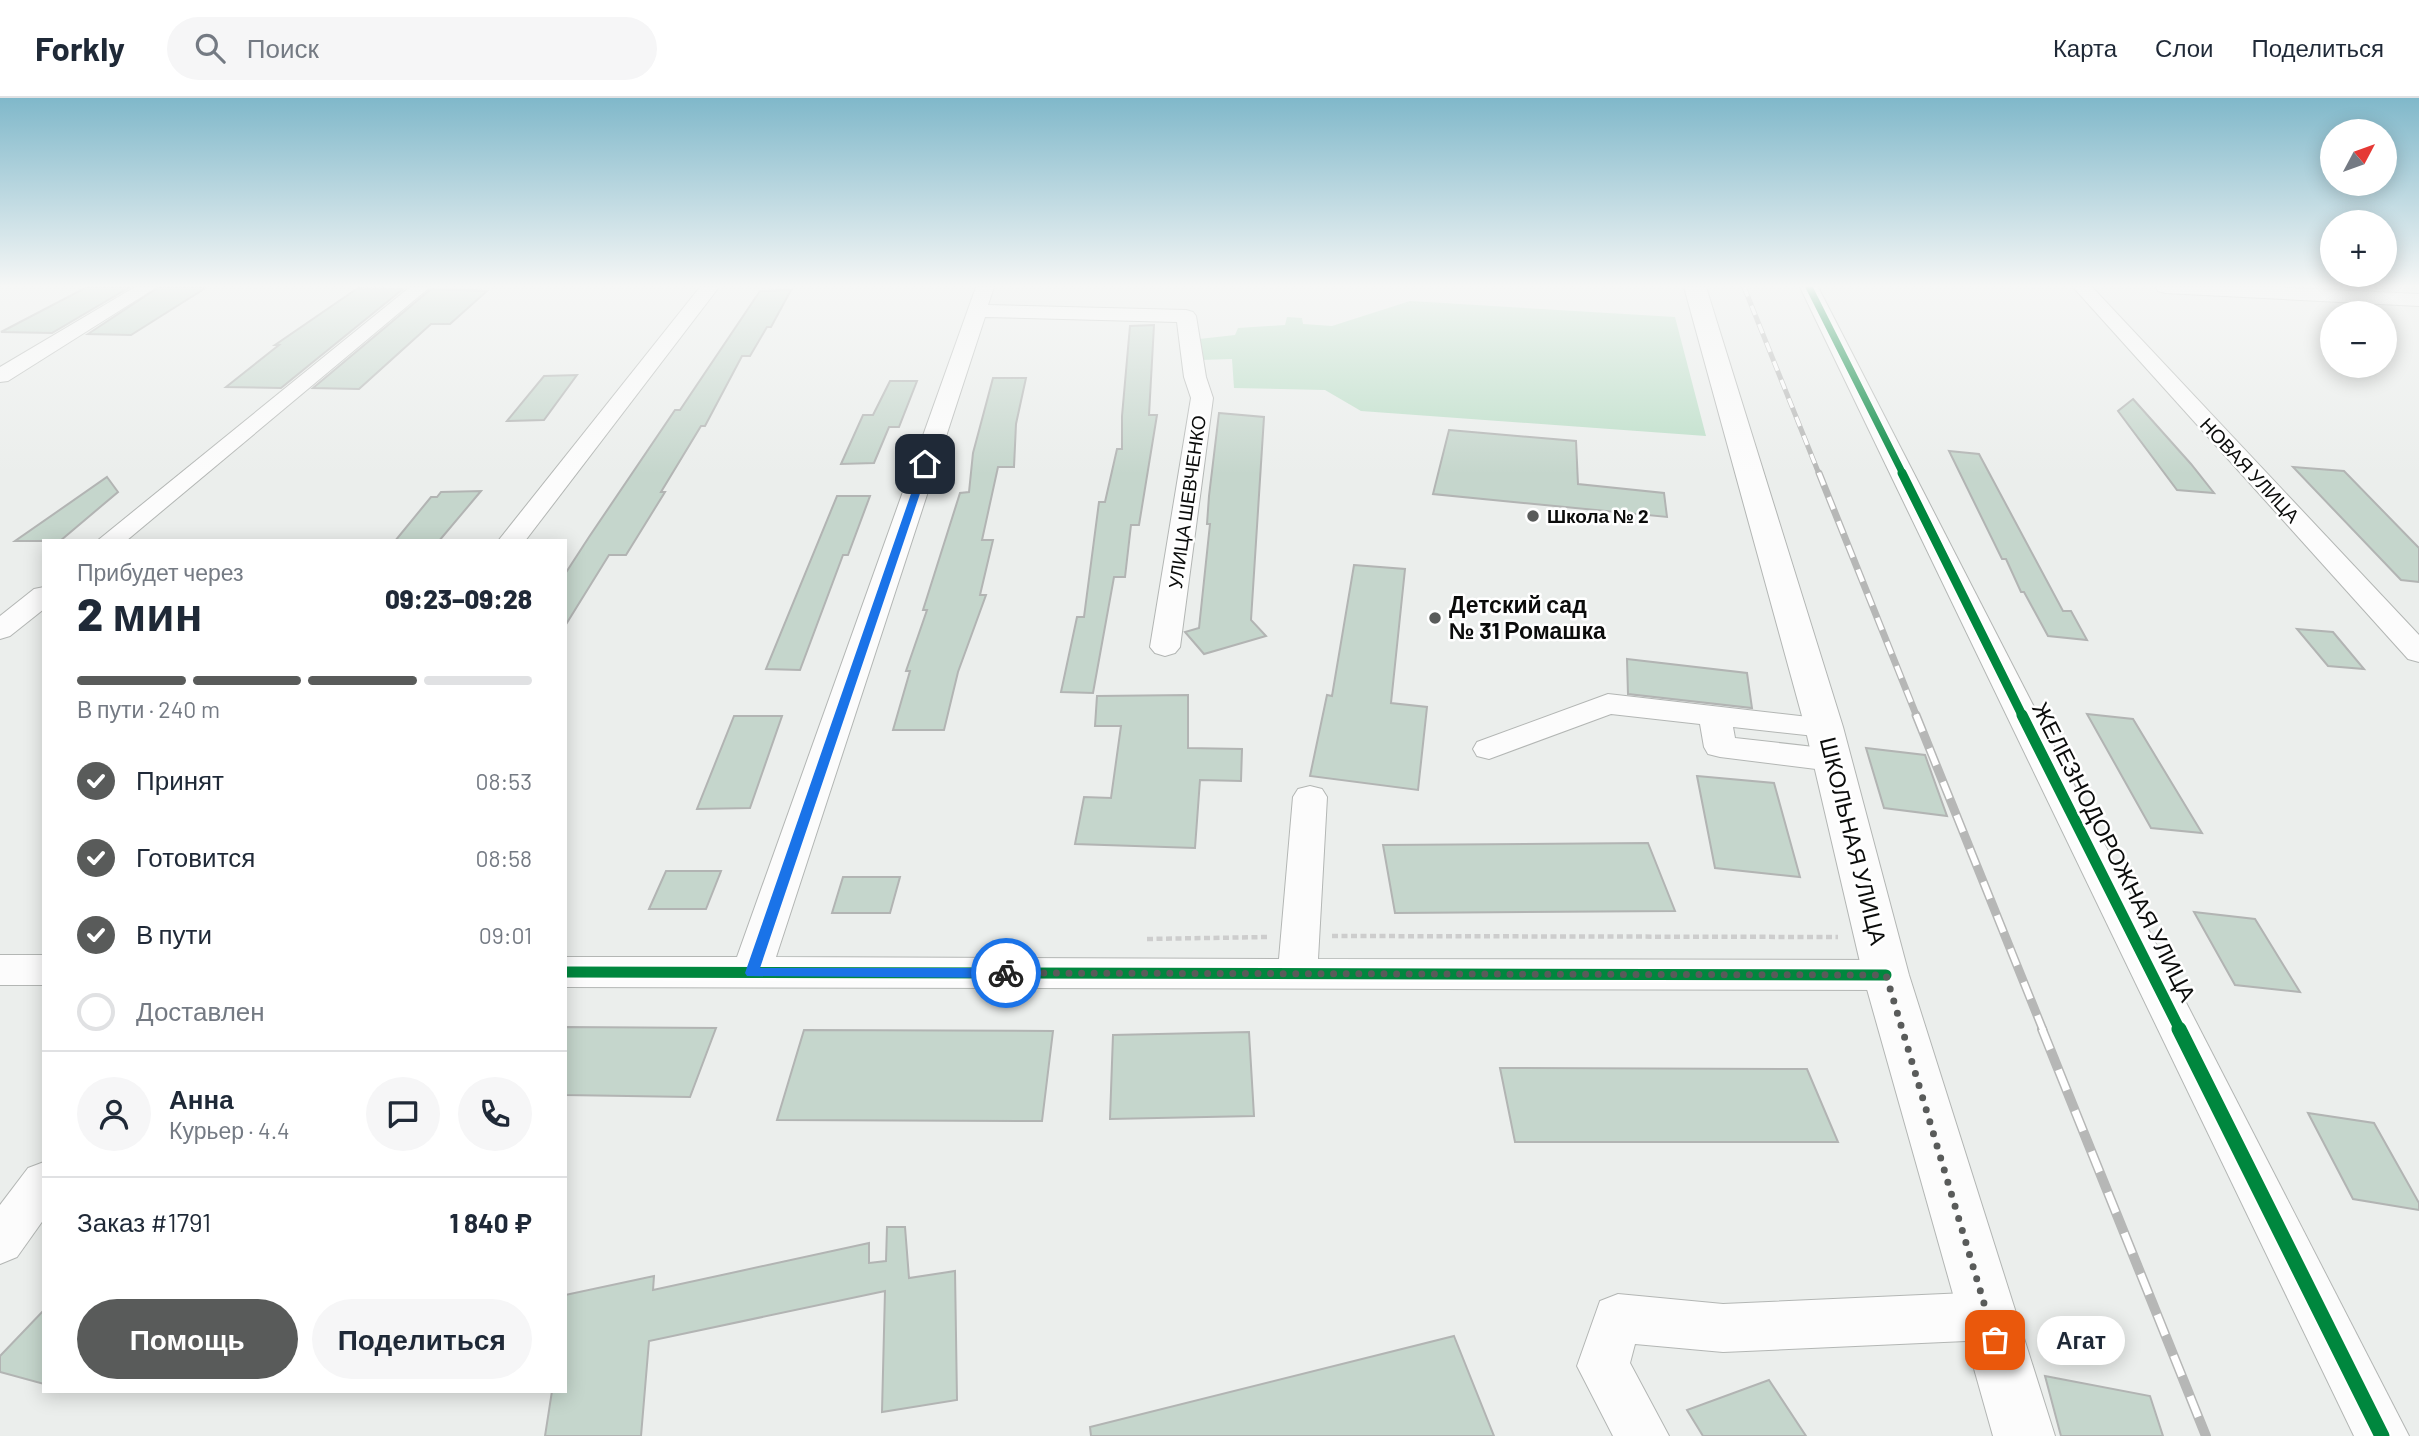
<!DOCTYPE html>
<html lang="ru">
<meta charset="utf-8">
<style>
:root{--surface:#fff;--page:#f6f6f7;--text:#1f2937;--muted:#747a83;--line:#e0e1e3;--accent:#595b5a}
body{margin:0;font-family:Barlow,sans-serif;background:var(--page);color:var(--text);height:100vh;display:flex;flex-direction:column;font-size:26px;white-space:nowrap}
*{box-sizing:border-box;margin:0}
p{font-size:23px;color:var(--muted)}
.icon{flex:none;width:38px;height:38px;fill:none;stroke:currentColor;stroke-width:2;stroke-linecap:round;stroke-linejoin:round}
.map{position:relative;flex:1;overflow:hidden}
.sheet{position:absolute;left:42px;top:441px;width:525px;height:854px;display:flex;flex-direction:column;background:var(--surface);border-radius:0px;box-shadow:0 4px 18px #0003}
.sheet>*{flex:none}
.needle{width:46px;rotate:49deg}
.tools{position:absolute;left:2320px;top:21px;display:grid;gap:14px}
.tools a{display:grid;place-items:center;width:77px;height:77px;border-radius:50%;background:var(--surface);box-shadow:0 4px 18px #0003;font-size:35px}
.pin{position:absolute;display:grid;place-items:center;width:60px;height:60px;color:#fff;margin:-30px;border-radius:14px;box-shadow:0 4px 10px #0006}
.courier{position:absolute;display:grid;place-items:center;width:70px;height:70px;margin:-35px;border:5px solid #1a73e8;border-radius:50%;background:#fff;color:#222;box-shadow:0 2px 9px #0007}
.bubble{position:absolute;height:49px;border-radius:24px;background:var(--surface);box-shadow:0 4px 18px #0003;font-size:23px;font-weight:800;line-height:49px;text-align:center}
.overview em{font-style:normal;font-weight:800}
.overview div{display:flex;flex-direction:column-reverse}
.overview{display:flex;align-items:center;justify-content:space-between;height:119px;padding:0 35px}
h1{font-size:46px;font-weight:800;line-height:52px}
.bar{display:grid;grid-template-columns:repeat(4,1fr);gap:10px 7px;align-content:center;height:84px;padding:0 35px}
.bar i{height:9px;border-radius:5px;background:var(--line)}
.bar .current{background:var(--accent)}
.bar p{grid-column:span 4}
.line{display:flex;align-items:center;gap:18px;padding:0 35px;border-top:2px solid var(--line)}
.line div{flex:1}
.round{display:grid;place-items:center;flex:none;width:74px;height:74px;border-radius:37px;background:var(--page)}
ol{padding:0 35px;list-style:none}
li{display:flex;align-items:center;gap:21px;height:77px}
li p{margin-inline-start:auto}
li .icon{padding:7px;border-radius:50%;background:var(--accent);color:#fff;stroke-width:4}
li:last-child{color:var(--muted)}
li i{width:38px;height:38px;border:4px solid var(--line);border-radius:50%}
.primary-button{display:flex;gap:14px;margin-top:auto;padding:14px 35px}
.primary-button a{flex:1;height:80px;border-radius:42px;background:var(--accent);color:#fff;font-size:28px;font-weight:800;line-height:80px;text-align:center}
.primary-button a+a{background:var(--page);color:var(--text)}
header{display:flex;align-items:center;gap:42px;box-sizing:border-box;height:98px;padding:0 35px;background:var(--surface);border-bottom:2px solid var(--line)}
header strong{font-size:33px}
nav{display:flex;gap:38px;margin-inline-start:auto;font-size:24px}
.search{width:490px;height:63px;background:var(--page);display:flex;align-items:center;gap:18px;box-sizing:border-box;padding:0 24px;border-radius:38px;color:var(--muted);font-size:26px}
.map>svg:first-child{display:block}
</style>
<header>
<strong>Forkly</strong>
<div class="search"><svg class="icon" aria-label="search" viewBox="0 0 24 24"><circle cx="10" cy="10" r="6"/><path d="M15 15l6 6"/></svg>Поиск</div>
<nav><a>Карта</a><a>Слои</a><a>Поделиться</a></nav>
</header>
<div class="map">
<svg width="2419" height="1338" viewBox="0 0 2419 1338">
<rect width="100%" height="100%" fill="#ebeeec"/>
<path fill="#bcdec8" d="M1410,203L1675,219L1706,338L1361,313L1325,292L1234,290L1232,261L1199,262V241L1235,237L1238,230L1285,227L1287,219L1302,220L1303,226L1332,228Z"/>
<g fill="#c5d6cc" stroke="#b2b4b3" stroke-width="2">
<path d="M87,189H130L52,235L1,234Z"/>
<path d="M159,189H207L131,237L88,236Z"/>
<path d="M358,190L403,191L281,290L226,289L279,247H275Z"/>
<path d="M431,191L487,193L450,226H431L359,291L313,290Z"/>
<path d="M791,192L771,229H767L750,258H742L705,328H701L661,394H665L626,457H609L565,528V476L589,439L675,312H680L760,193Z"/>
<path d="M1154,227L1149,317H1157L1139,427H1131L1125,479H1114L1093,595L1061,594L1077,519H1084L1099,404H1105L1117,351H1122V318L1130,228Z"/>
<path d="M577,277L544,322L507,323L544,278Z"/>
<path d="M993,280H1026L1016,326L1014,369H998L982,442H993L980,497H986L958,574L944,632H893L910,573H906L927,512H923L960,395L969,394L973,355Z"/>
<path d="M890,283H917L899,329H889L874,365L841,366L863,317H873Z"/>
<path d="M2133,301L2191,366L2214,395L2177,392L2118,313Z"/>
<path d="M1219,315L1264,319L1251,522L1266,538L1204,556L1185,534L1199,530L1210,426H1207L1209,398Z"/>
<path d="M1449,332L1576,343L1578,386L1664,395L1667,419L1433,396Z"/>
<path d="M1949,353L1979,356L2063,513H2071L2087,542L2048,538L2024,494H2021L2006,461H2002Z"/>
<path d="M2293,369L2344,373L2419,450V484L2401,482Z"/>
<path d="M107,379L118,394L60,443H15Z"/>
<path d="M481,393L439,443H395L431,399H437L441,394Z"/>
<path d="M837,398H870L848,457H843L800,572L766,571Z"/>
<path d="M1354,467L1405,471L1391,605L1427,609L1418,692L1310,678L1327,597L1332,598Z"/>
<path d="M2297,531L2333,534L2364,571L2328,568Z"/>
<path d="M1627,561L1747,575L1752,610L1628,596Z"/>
<path d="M1188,597V650L1242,651L1241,683L1200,682L1195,750L1075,746L1084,699L1111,700L1121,628H1095L1097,598Z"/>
<path d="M2087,616L2133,621L2202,735L2151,730Z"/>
<path d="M734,618H782L750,710L697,711Z"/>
<path d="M1866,650L1925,657L1947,718L1884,710Z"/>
<path d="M1697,678L1774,685L1800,779L1715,770Z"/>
<path d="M1648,745L1675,813L1395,815L1383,747Z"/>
<path d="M666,773H721L706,811H649Z"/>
<path d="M843,779H900L890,815H832Z"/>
<path d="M2194,814L2255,821L2300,894L2235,887Z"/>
<path d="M565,929L716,930L690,999L565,997Z"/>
<path d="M804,932L1053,933L1042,1023L777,1022Z"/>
<path d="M1249,934L1254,1018L1110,1021L1113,937Z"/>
<path d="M1500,970L1807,971L1838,1044H1515Z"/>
<path d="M2308,1015L2374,1025L2419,1105V1112L2353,1101Z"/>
<path d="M887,1129H905L909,1180L955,1173L957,1302L882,1314L885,1193L649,1243L641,1338H545L552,1293H565V1197L654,1178L653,1192L869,1145V1165L886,1163Z"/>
<path d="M44,1212V1286L0,1274V1258Z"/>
<path d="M1454,1238L1494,1338H1091L1090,1329Z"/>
<path d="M2045,1278L2150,1298L2163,1338H2061Z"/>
<path d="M1769,1282L1806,1338H1703L1687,1312Z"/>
</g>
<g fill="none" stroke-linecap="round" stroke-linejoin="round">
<g stroke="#b3b6b4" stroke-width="2">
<g id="minor">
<path d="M135,189H157L8,283L0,284V269Z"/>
<path d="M410,189H430L126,443H97Z"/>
<path d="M700,189H719L525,443H498Z"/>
<path d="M976,189H994L988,207L1186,212L1193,214L1196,218L1206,279L1213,300L1180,549L1175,555L1165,558L1155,555L1150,549L1191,300L1184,279L1177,224L985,219L776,859L1279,861L1293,699L1298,691L1310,688L1322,691L1327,699L1318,861L1886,862L1900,866L1906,877L1900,888L1886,892L565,889V859H737Z"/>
<path d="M1800,189H1818L2409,1338H2354Z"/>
<path d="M2073,189H2092L2419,537V564L2408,561Z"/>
<path d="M2156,189H2270L2419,196V208L2165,195L2158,193Z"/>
<path d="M44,489V511L10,538L0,541V518L34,491Z"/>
<path d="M1608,596L1835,622L1840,629L1835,636L1824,639L1733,629L1735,640L1832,651L1844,655L1849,662L1844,669L1832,673L1720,659L1708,656L1704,649L1700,626L1611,616L1489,661L1477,658L1473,651L1477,644Z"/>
<rect x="0" y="857" width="44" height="30"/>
<path d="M44,1064V1121L17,1159L0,1166V1107L28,1070Z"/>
<path d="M1988,1194L2006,1201L2013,1218L2006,1235L1988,1242L1723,1254L1635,1246L1630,1265L1669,1338H1613L1577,1268L1600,1203L1618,1196L1723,1206Z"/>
</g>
</g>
<g stroke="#b3b6b4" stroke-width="2">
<path id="major" d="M1684,189H1706L1843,629L1909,877L2055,1338H1993L1863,877L1805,629Z"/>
</g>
<g stroke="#cdcdcd" stroke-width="4.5" stroke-dasharray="6 3.5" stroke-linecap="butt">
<path d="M1332,838L1838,839"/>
<path d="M1147,841L1268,839"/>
</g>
<use href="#minor" fill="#fcfcfc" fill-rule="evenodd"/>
<use href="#major" fill="#fcfcfc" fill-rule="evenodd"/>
<g stroke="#b6b7b6" stroke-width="5">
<path id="rail-far3" d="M1744,189L1819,376"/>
</g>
<g stroke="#b6b7b6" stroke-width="7">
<path id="rail-far2" d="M1819,375L1917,619"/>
</g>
<g stroke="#b6b7b6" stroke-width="9">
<path id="rail-far1" d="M1916,617L2043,932"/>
</g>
<g stroke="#b6b7b6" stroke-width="10">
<path id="rail" d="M2042,931L2206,1338"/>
</g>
<use href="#rail-far3" stroke="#fff" stroke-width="3.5" stroke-dasharray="10" stroke-linecap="butt"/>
<use href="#rail-far2" stroke="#fff" stroke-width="4.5" stroke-dasharray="13" stroke-linecap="butt"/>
<use href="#rail-far1" stroke="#fff" stroke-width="6" stroke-dasharray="18" stroke-linecap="butt"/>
<use href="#rail" stroke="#fff" stroke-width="7" stroke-dasharray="22" stroke-linecap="butt"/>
<g stroke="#fff" stroke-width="10">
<path id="cycleway-far3" d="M1809,189L1903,376"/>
</g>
<g stroke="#fff" stroke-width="12">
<path id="cycleway-far2" d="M1902,375L2023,619"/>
</g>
<g stroke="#fff" stroke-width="16">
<g id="cycleway-far1">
<path d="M2022,617L2180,932"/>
<path d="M565,874L1886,877"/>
</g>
</g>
<g stroke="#fff" stroke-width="19">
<path id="cycleway" d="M2179,931L2382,1338"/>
</g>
<use href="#cycleway-far3" stroke="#00873e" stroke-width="7"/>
<use href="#cycleway-far2" stroke="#00873e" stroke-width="9"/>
<use href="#cycleway-far1" stroke="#00873e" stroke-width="11"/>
<use href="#cycleway" stroke="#00873e" stroke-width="15"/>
</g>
<linearGradient id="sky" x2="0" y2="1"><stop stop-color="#80b8ca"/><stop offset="0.5" stop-color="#f6f7f6"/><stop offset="1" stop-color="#f6f7f6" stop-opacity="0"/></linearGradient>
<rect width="2419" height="376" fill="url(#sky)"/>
<path fill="#1a73e8" d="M922,364L930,366L760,870H1006L1013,875L1006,880L747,878L745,875Z"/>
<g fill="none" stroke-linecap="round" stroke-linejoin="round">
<path stroke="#595b5a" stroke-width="7" stroke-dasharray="0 12.6" d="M1006,875L1886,877L1995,1242"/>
</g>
<g fill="#595b5a" stroke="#fff" stroke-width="2.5">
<circle cx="1533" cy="418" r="7"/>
<circle cx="1435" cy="520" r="7"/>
</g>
<g text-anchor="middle" stroke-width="5" stroke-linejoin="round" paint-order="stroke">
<g font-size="19" fill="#0b0c0b" stroke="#fff">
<text transform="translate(2250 372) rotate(47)" y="7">НОВАЯ УЛИЦА</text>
<text transform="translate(1187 404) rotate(-82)" y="7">УЛИЦА ШЕВЧЕНКО</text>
</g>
<g font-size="19" font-weight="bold" fill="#0b0c0b" stroke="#fff" text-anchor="start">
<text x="1547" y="425">Школа № 2</text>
</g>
<g font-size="23" font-weight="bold" fill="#0b0c0b" stroke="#fff" text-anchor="start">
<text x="1449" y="515">Детский сад<tspan x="1449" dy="26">№ 31 Ромашка</tspan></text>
</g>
<g font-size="23" fill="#0b0c0b" stroke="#fff">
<text transform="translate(1853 743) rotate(76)" y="8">ШКОЛЬНАЯ УЛИЦА</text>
<text transform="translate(2114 754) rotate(63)" y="8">ЖЕЛЕЗНОДОРОЖНАЯ УЛИЦА</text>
</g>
</g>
</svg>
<div class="tools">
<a><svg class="needle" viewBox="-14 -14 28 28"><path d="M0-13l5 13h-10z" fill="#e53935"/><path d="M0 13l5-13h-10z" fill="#747a83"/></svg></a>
<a>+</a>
<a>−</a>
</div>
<div class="pin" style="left:1995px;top:1242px;background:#ea580c"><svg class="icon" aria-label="bag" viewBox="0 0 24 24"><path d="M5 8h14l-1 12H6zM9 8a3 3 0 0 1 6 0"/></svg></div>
<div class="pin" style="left:925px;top:366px;background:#1f2937"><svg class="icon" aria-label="home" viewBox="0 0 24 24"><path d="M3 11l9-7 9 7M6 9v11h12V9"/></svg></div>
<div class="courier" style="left:1006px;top:875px"><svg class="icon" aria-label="bike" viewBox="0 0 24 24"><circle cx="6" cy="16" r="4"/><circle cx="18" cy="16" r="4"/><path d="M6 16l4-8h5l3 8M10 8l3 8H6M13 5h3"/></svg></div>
<div class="bubble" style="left:2037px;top:1218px;width:88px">Агат</div>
<section class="sheet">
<div class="overview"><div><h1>2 мин</h1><p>Прибудет через</p></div><em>09:23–09:28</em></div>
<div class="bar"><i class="current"></i><i class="current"></i><i class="current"></i><i></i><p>В пути · 240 m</p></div>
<ol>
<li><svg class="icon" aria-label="check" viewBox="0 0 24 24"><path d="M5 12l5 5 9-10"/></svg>Принят<p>08:53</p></li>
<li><svg class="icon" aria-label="check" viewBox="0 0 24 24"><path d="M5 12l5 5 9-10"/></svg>Готовится<p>08:58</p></li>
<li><svg class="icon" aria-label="check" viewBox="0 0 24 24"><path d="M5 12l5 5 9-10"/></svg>В пути<p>09:01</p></li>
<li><i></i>Доставлен</li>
</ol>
<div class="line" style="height:126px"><a class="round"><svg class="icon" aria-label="person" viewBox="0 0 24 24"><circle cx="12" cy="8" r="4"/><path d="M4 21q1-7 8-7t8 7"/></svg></a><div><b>Анна</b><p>Курьер · 4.4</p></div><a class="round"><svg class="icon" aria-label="chat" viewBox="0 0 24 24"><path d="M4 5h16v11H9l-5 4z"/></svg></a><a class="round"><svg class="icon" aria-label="phone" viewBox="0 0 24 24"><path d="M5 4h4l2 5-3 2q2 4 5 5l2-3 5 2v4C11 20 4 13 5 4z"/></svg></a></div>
<div class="line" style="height:91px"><div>Заказ #1791</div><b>1 840 ₽</b></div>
<div class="primary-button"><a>Помощь</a><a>Поделиться</a></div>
</section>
</div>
